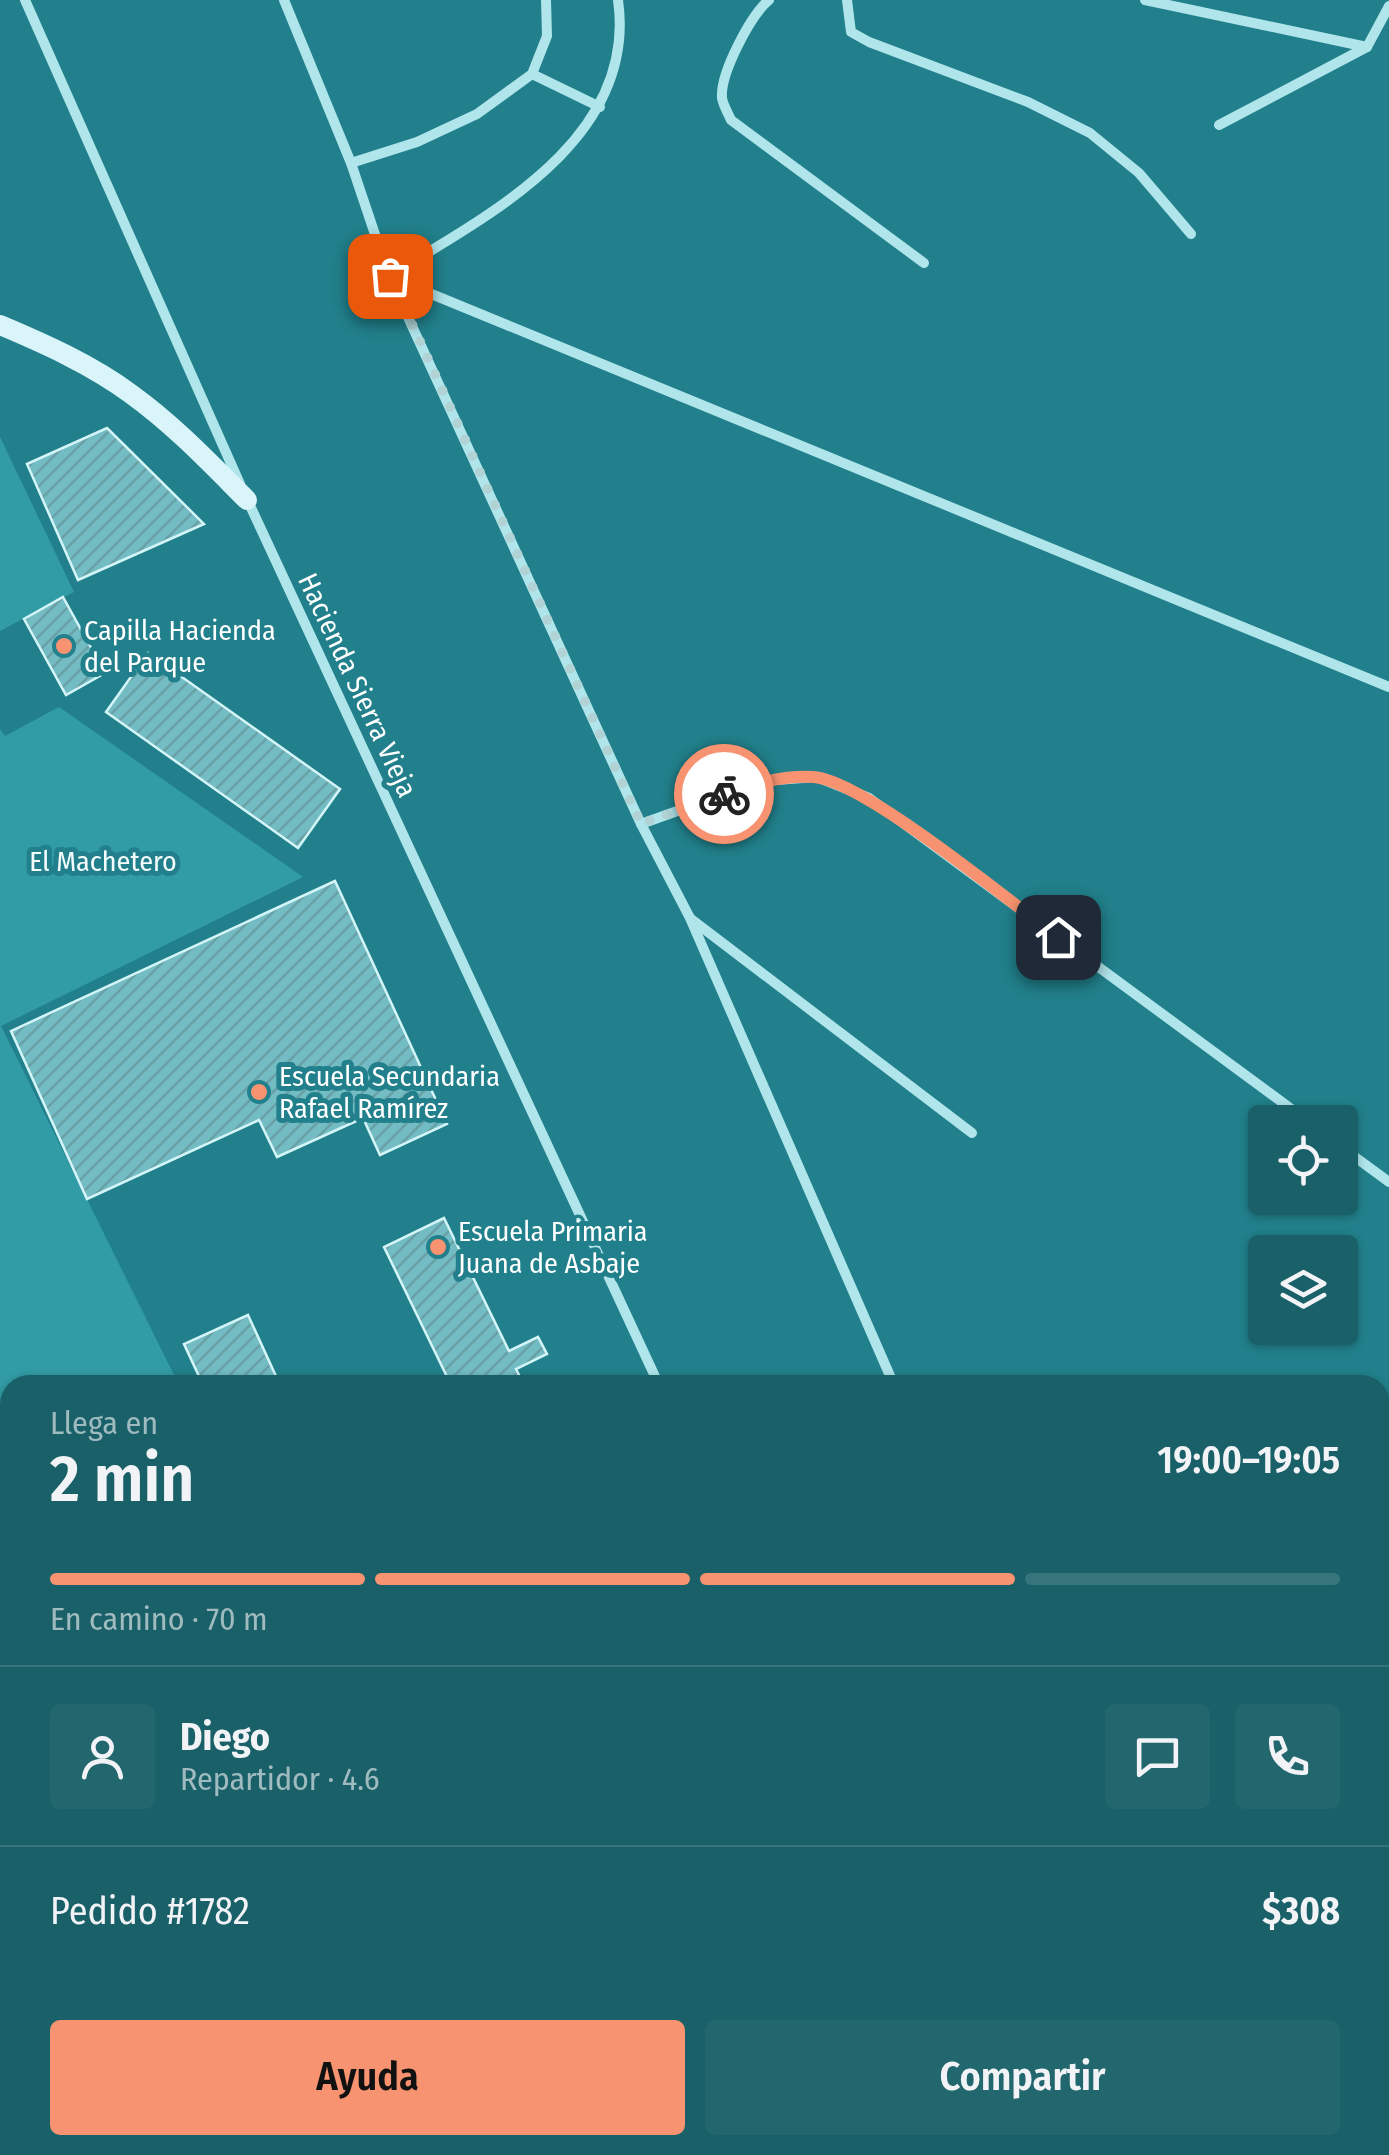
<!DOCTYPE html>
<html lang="es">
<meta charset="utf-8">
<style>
:root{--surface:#196068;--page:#22666e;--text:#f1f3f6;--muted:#9fbbc0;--line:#37757c;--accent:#f79370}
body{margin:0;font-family:"Fira Sans Condensed",sans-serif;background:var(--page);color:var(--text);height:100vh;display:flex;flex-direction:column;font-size:38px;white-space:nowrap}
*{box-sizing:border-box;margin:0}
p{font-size:32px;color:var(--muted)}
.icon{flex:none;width:55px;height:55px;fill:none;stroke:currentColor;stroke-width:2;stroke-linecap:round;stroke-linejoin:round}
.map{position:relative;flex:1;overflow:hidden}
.side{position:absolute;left:0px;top:1375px;width:1390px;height:780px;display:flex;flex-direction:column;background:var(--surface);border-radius:30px 30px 0 0;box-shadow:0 2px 8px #0004}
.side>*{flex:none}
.buttons{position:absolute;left:1248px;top:1105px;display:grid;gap:20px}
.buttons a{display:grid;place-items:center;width:110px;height:110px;border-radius:10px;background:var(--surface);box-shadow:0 2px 8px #0004;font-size:50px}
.pin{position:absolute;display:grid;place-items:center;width:85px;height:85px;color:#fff;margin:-42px;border-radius:20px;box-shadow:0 5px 15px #0006}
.courier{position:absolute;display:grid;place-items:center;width:100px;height:100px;margin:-50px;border:8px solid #f79370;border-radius:50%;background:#fff;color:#222;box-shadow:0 2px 12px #0007}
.head em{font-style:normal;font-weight:600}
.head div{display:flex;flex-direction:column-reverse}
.head{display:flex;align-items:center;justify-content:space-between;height:170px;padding:0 50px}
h1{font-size:65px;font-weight:600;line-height:75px}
.bar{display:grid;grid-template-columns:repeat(4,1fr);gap:15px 10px;align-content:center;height:120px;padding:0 50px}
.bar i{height:12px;border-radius:8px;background:var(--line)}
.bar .active{background:var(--accent)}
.bar p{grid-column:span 4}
.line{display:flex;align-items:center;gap:25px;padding:0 50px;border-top:2px solid var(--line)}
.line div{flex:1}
.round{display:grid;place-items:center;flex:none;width:105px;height:105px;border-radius:10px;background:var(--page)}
.button{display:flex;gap:20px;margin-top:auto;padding:20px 50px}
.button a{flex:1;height:115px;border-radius:10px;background:var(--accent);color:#111;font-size:40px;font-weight:600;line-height:115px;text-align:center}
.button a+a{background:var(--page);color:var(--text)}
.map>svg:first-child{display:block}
</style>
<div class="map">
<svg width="1389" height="2155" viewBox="0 0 1389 2155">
<defs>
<pattern id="building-hatch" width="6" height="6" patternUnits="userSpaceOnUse" patternTransform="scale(2.5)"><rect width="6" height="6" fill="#73bcc4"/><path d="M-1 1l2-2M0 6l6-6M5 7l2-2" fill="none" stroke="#69a0a6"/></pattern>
</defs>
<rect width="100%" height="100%" fill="#21808b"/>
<g fill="#329ca6">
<path d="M0,437L74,592L0,631Z"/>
<path d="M59,707L303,877L1,1026L179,1385H10V1662L0,1667V729L5,736Z"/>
</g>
<g fill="url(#building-hatch)" stroke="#d3f5f8" stroke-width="2.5">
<path d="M107,428L204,524L78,580L27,464Z"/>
<path d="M63,597L105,673L66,695L24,619Z"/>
<path d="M148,653L340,789L298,848L106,712Z"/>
<path d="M335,881L447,1124L380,1155L363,1118L277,1157L259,1120L87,1199L11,1031Z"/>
<path d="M444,1218L509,1351L538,1337L547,1354L516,1369L524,1385H451L384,1247Z"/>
<path d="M248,1315L280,1385H203L184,1344Z"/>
<path d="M0,1733L10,1748V1805L0,1811Z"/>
<path d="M10,1840V1948L0,1933V1846Z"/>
<path d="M113,2145H225L231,2155H118Z"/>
<path d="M495,2145H589L592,2155H498Z"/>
<path d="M643,2145H778L779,2155H643Z"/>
</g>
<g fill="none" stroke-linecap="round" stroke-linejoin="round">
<g stroke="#afe5eb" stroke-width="8">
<path d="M313,2145L317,2155"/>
<path d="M416,2145L419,2155"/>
<path d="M837,2145V2155"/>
<path d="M0,2151L2,2155"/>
</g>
<g stroke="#afe5eb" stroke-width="10">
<path d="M25,0L240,484"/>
<path d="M284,0L351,163L389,276L641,824L690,918L894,1385"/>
<path d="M769,0C751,15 720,73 722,98C723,105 728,113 731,120L924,263"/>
<path d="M847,0L851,32L869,42L1028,102L1090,133L1139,173L1191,234"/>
<path d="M1145,0L1367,47"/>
<path d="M532,74L600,107"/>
<path d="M1219,125L1367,47L1389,6"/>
<path d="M351,163L417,142L477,114L532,74L547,36L546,0"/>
<path d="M389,276C489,215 638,139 618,0"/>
<path d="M390,277L1389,687"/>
<path d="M247,499L659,1385"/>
<path d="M641,824L761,781L817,777L869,798L1309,1122"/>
<path d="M691,919L972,1133"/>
<path d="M1340,1146L1389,1182"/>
<path d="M1380,1768L1389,1775"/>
<path d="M0,2095L10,2088"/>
<path d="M71,2145L77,2155"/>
<path d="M1016,2145L1020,2155"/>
<path d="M1238,2145L1243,2155"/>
</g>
<path stroke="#daf5f9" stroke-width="20" d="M0,325C45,344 92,365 131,394C174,425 210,463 247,500"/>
</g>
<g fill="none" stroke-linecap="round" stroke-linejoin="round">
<path stroke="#b1d3d6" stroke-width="10" stroke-dasharray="0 18" d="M390,276L641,824L724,794"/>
<path stroke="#f79370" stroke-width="12" d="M724,794C753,784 783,775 814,777C864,781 1010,902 1058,937"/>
</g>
<g fill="#f79370" stroke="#21808b" stroke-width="4">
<circle cx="64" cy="646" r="10"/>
<circle cx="259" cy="1092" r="10"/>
<circle cx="438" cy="1247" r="10"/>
</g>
<g text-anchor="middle" stroke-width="10" stroke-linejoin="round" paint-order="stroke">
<g font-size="28" fill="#fff" stroke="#21808b" text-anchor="start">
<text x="84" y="640">Capilla Hacienda<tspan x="84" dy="32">del Parque</tspan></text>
<text x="279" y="1086">Escuela Secundaria<tspan x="279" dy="32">Rafael Ramírez</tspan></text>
<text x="458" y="1241">Escuela Primaria<tspan x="458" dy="32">Juana de Asbaje</tspan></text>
</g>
<g font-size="28" fill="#fff" stroke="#21808b">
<text transform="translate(358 685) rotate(65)" y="10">Hacienda Sierra Vieja</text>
</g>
<g font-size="28" fill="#f6fdfe" stroke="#21808b">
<text x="103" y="871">El Machetero</text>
</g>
</g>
</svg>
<div class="buttons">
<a><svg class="icon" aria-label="locate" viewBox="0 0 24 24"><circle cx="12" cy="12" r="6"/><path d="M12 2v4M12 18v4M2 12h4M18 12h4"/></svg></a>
<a><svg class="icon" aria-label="layers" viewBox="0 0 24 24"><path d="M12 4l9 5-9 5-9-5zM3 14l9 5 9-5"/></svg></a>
</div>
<div class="pin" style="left:390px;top:276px;background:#ea580c"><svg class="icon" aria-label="bag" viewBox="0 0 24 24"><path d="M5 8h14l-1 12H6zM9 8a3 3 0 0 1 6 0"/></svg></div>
<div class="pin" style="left:1058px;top:937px;background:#1f2937"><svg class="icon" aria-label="home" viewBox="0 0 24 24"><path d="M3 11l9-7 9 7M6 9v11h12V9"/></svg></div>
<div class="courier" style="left:724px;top:794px"><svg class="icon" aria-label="bike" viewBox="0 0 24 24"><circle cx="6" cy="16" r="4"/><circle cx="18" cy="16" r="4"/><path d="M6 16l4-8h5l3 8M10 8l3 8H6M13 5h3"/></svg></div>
<section class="side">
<div class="head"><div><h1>2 min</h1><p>Llega en</p></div><em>19:00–19:05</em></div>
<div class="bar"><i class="active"></i><i class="active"></i><i class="active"></i><i></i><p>En camino · 70 m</p></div>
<div class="line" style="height:180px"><a class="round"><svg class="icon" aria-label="person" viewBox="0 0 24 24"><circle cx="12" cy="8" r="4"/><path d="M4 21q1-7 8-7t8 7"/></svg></a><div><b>Diego</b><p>Repartidor · 4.6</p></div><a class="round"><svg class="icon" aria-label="chat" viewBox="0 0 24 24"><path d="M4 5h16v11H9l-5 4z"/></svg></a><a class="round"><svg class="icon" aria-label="phone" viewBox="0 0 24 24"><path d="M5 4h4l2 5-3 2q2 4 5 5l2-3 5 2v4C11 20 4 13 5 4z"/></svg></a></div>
<div class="line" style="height:130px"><div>Pedido #1782</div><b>$308</b></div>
<div class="button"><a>Ayuda</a><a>Compartir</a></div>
</section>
</div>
